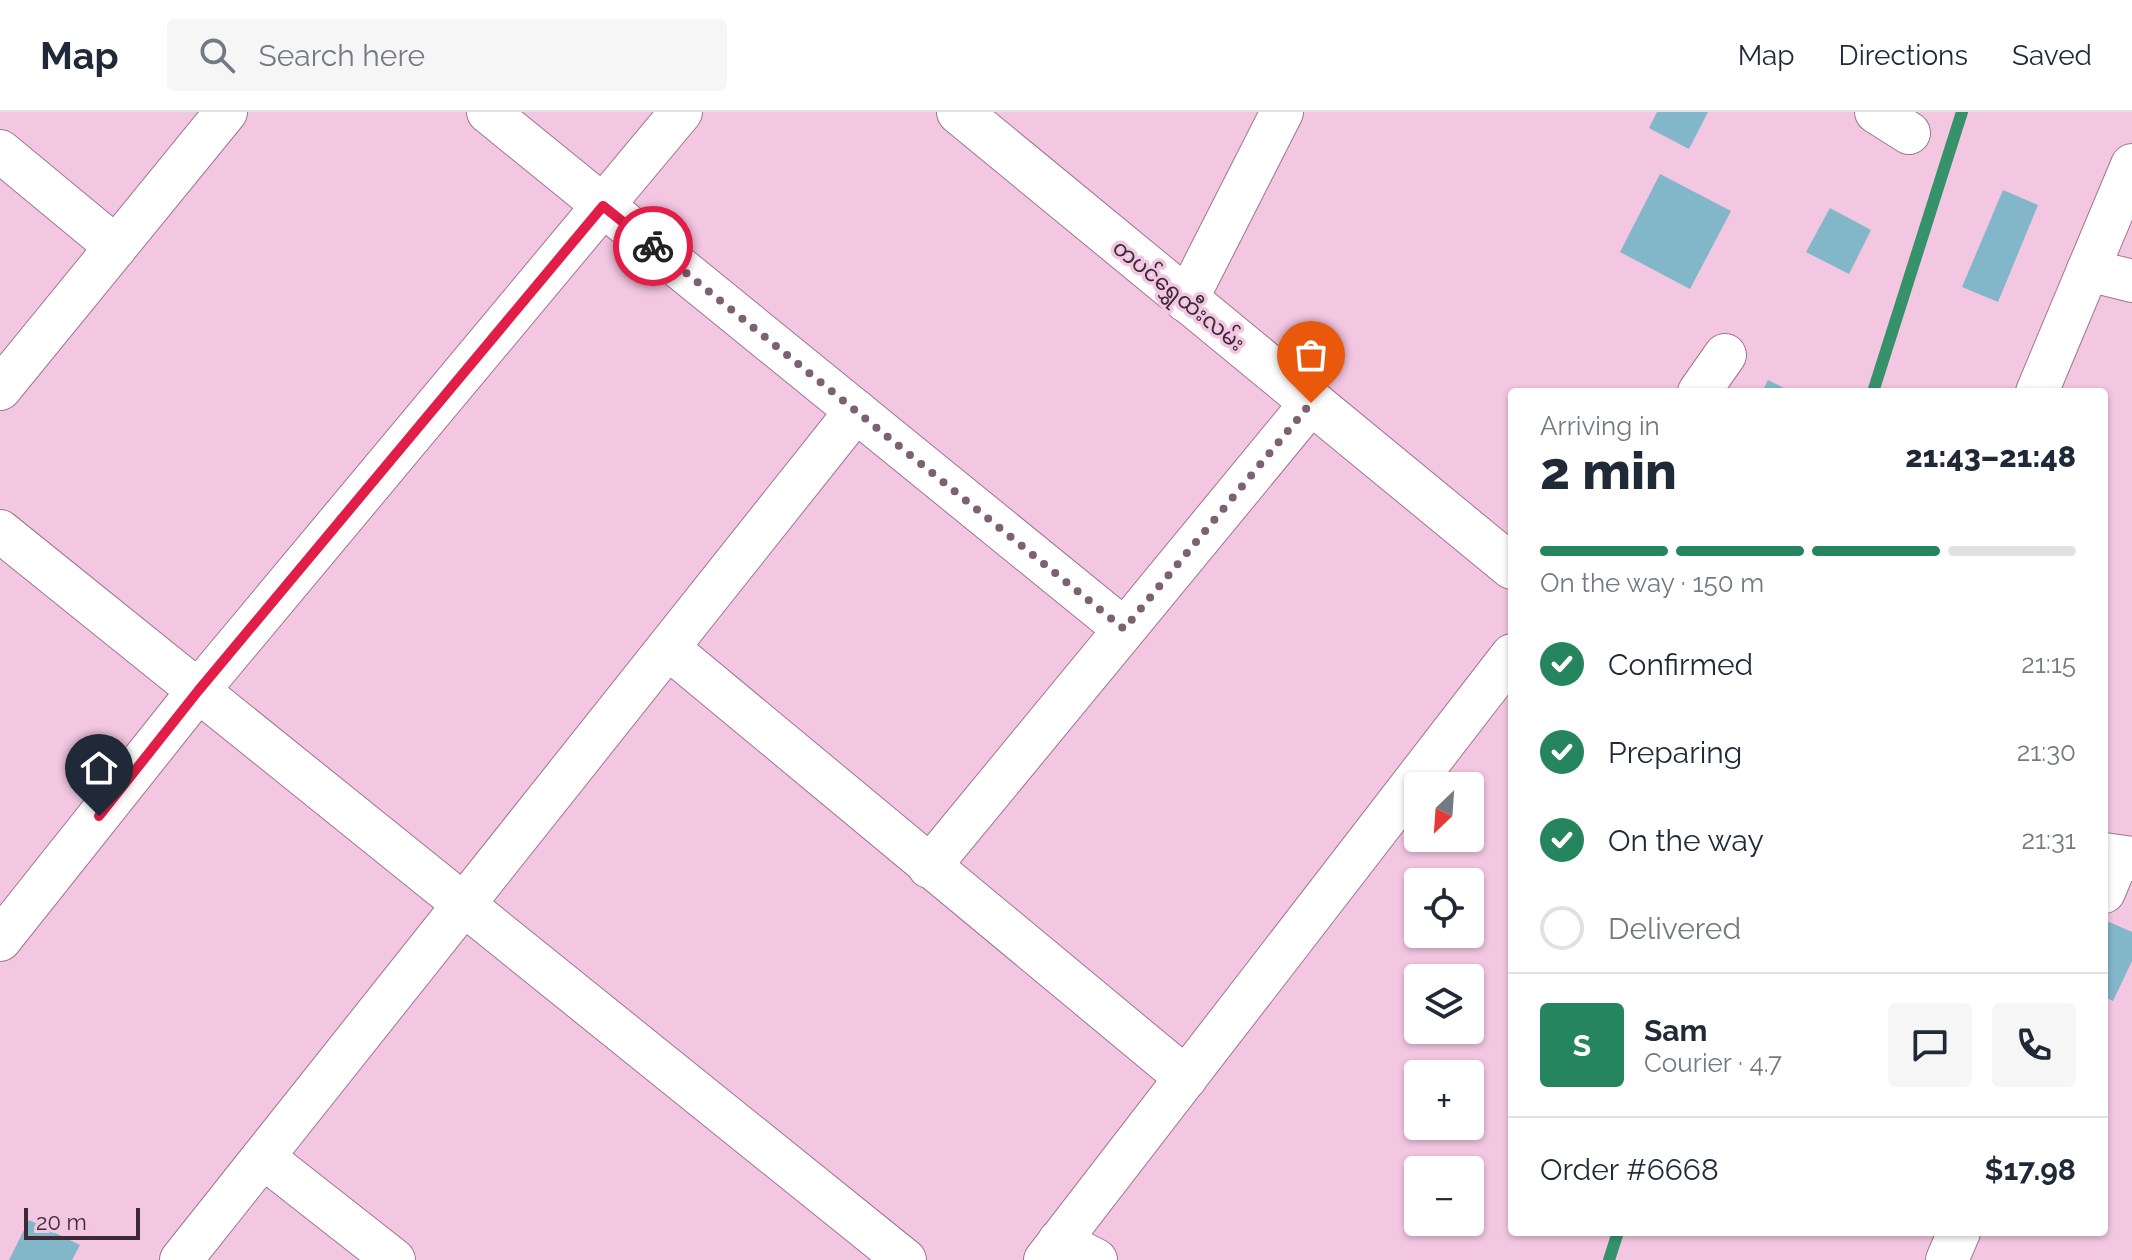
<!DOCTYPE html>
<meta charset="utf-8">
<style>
:root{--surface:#fff;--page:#f6f6f7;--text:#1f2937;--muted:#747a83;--line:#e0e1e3;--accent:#24855e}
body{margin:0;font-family:Raleway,"Noto Sans Myanmar",sans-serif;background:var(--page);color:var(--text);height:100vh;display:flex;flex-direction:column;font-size:30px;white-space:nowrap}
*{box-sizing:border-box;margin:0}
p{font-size:26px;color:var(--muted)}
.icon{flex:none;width:44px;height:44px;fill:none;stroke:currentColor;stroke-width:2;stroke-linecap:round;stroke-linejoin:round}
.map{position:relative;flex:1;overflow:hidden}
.details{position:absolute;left:1508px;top:276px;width:600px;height:848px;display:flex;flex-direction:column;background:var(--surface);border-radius:8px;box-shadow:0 2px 6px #0004}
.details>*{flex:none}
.needle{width:52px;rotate:205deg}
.controls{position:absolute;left:1404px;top:660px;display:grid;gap:16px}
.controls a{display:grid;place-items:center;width:80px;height:80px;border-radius:8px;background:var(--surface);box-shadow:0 2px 6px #0004;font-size:40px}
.scale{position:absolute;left:24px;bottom:20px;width:116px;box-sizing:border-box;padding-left:8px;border:4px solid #3c2b36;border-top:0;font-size:22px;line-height:28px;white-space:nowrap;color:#3c2b36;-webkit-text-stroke:6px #f3c6e1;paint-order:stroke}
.pin{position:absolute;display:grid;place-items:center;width:68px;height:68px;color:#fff;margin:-82px -34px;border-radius:50% 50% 50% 0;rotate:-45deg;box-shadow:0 0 8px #0007}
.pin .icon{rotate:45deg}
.courier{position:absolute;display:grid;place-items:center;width:80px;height:80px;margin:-40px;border:6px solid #e11d48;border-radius:50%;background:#fff;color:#222;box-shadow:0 2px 10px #0007}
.summary em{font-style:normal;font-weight:800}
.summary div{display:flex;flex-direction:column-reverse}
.summary{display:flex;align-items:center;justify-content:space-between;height:136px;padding:0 32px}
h1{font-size:52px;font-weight:800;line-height:60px}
.bar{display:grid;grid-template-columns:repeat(4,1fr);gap:12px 8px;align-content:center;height:96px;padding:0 32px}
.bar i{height:10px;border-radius:6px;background:var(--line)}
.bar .on{background:var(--accent)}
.bar p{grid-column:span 4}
.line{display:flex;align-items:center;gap:20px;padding:0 32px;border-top:2px solid var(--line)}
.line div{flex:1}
.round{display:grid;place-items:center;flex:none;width:84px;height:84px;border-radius:8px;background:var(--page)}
ol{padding:0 32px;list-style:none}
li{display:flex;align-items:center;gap:24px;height:88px}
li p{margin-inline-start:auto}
li .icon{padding:8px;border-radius:50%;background:var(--accent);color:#fff;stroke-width:4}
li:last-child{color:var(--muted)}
li i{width:44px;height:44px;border:4px solid var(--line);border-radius:50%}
header{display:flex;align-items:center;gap:48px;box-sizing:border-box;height:112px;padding:0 40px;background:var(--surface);border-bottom:2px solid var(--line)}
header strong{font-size:38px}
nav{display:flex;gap:44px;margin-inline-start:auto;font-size:28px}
.search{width:560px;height:72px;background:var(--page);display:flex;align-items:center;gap:20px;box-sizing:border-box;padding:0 28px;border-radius:8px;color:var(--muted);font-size:30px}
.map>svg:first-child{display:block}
</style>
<header>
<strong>Map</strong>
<div class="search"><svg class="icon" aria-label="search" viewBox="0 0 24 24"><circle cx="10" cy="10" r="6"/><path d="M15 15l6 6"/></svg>Search here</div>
<nav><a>Map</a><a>Directions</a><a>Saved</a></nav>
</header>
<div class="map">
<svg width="2132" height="1148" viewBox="0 0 2132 1148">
<rect width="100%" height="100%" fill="#f3c6e1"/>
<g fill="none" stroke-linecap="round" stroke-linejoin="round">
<g stroke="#35926a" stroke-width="12">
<path d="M1873,280L1962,0"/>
<path d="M1609,1148L1618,1120"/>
</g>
</g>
<g fill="#82b7ca">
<path d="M1657,0H1708L1689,37L1649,16Z"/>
<path d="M1660,62L1731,99L1690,177L1620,140Z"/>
<path d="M2003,78L2038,93L1998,190L1962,175Z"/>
<path d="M1830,96L1871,118L1849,162L1806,140Z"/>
<path d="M1768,268L1792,280H1762Z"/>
<path d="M2107,809L2132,820V849L2113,889L2104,885V816Z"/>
<path d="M29,1108L80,1133L72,1148H9Z"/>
</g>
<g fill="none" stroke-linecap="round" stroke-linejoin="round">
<g stroke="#9f768f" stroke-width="44">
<g id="street">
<path d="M488,0L1124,517"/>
<path d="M1876,0L1909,21"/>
<path d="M0,39L116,135"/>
<path d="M2088,158L2132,169"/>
<path d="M1186,189L1282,0"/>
<path d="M0,277L226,0"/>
<path d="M1699,280L1725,243"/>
<path d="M2037,280L2132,53"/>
<path d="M0,419L905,1148"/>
<path d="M668,536L1186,966"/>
<path d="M929,755L1311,291"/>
<path d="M2104,780L2118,746"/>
<path d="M0,828L198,579L681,0"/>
<path d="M263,1045L394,1148"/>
<path d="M1059,1129L1096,1148"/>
<path d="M181,1148L856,299"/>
<path d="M1045,1148L1512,543"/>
<path d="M1947,1148L1959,1120"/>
</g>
</g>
<g stroke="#9f768f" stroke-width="46">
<g id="secondary">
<path d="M959,0L1512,455"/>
<path d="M2104,743L2132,747"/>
</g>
</g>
<use href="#street" stroke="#fff" stroke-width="42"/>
<use href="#secondary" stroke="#fff" stroke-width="44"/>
</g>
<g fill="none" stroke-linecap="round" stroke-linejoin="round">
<path stroke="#7c6172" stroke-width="8" stroke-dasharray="0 14.4" d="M653,134L1124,517L1311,291"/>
<path stroke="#e11d48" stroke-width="10" d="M99,704L198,579L603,94L653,134"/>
</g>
<g text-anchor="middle" stroke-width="7" stroke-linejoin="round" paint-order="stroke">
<g font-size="22" fill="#3c2b36" stroke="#f3c6e1">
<text transform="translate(1179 183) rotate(39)" y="8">တပင်ရွှေထီးလမ်း</text>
</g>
</g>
</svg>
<div class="controls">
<a><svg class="needle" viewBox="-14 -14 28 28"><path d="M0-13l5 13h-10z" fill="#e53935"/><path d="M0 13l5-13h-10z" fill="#747a83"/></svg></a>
<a><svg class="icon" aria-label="locate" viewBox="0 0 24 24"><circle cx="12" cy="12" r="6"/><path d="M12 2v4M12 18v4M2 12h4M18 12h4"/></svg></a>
<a><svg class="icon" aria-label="layers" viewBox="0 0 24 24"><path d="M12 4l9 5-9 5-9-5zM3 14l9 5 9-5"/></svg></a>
<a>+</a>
<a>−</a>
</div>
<div class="scale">20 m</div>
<div class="pin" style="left:1311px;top:291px;background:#ea580c"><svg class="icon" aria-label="bag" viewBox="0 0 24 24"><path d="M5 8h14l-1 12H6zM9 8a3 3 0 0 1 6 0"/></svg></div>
<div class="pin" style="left:99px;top:704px;background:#1f2937"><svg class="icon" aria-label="home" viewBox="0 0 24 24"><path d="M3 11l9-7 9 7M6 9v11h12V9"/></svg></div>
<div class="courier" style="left:653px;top:134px"><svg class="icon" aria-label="bike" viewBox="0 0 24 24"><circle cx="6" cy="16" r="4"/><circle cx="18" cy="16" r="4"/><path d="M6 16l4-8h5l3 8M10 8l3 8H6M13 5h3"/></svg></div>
<section class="details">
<div class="summary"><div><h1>2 min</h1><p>Arriving in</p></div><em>21:43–21:48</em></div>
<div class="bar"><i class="on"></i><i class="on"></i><i class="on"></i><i></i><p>On the way · 150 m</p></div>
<ol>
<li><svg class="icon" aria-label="check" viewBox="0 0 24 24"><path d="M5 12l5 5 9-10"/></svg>Confirmed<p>21:15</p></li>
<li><svg class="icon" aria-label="check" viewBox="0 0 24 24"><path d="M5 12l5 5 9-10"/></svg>Preparing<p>21:30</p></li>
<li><svg class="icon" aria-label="check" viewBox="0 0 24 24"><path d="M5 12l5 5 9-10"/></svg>On the way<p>21:31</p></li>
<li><i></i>Delivered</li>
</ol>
<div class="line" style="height:144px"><b class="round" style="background:var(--accent);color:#fff">S</b><div><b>Sam</b><p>Courier · 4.7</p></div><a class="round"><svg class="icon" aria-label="chat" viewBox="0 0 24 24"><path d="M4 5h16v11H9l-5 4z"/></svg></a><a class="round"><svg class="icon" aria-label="phone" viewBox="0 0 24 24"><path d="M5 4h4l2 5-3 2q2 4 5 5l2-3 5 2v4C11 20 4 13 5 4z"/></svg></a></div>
<div class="line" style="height:104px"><div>Order #6668</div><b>$17.98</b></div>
</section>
</div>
